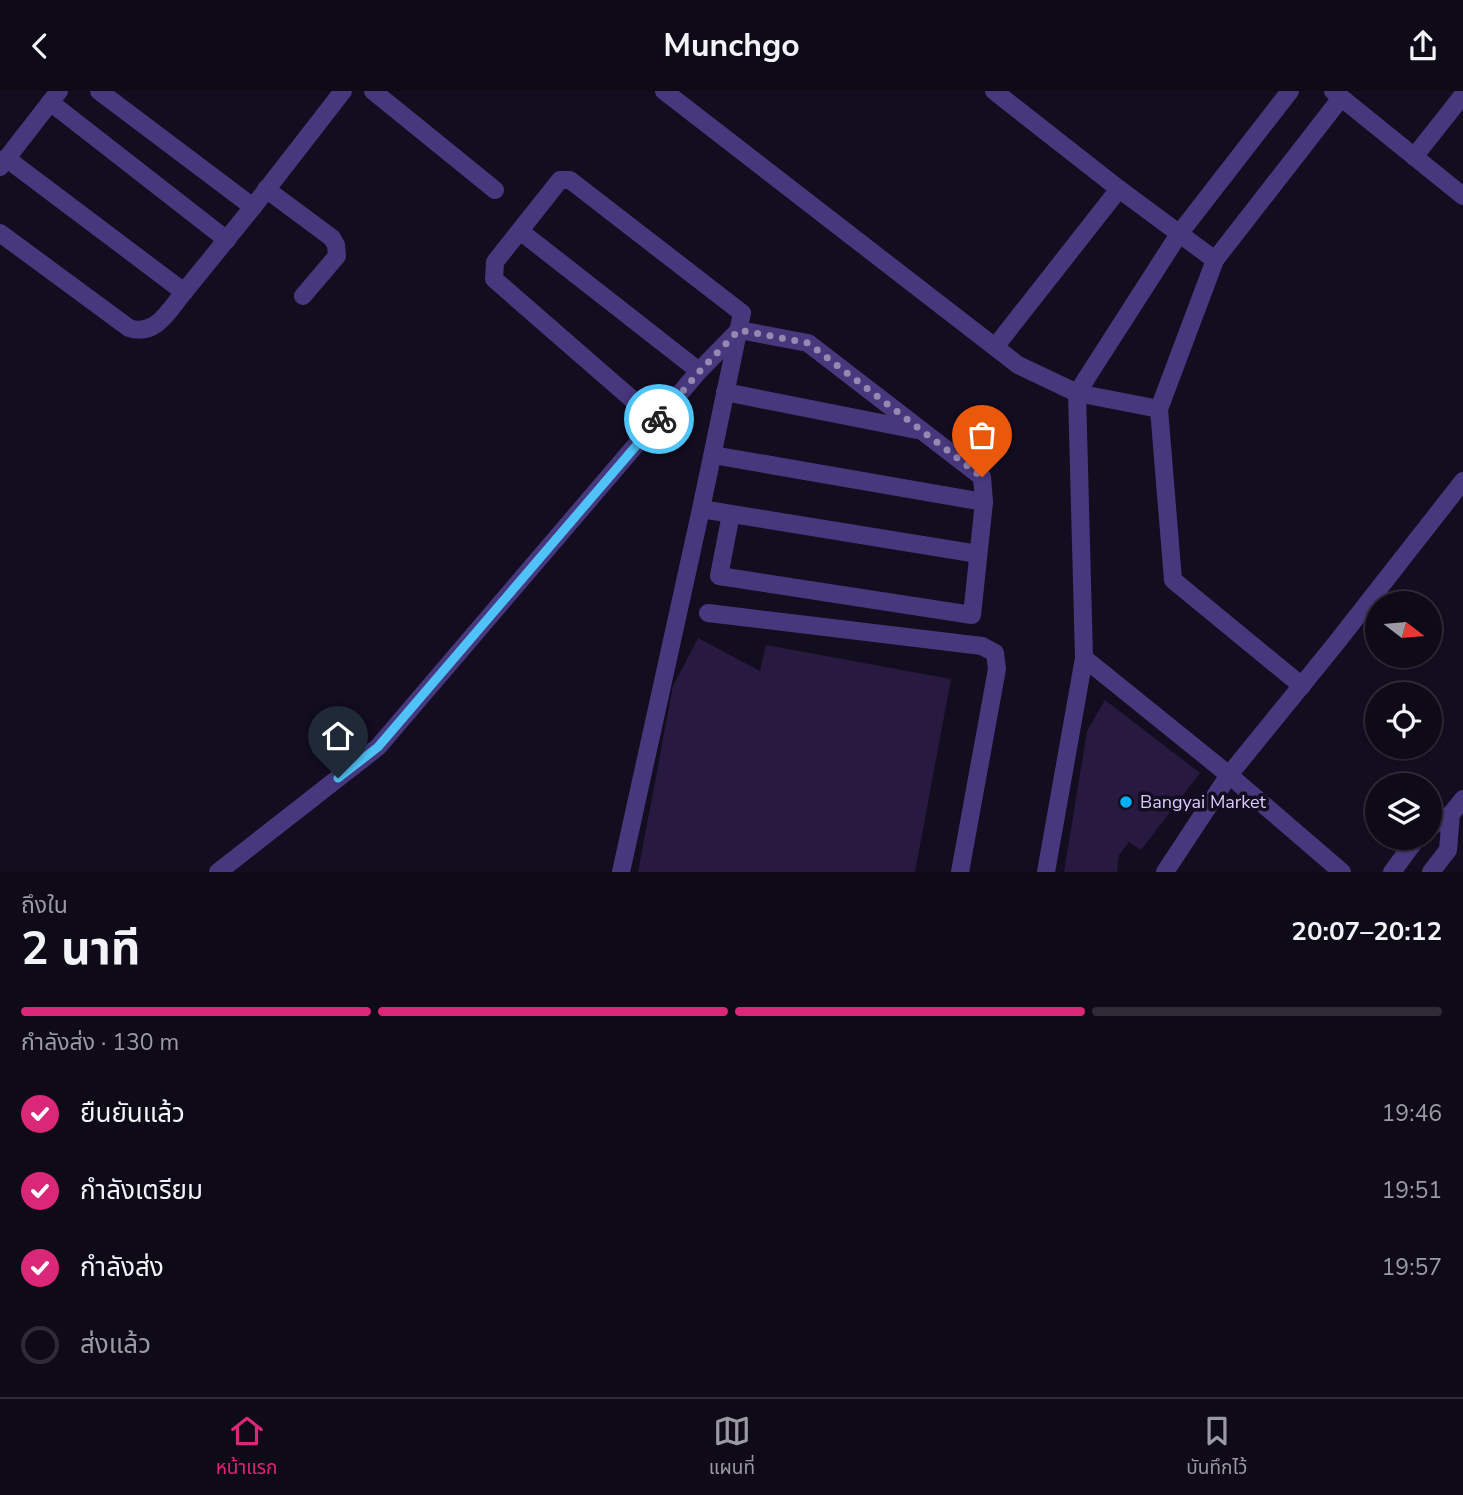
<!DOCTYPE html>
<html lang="th">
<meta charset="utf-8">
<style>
:root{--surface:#0e0a18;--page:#1c1825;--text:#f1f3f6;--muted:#9b9aa2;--line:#2e2b37;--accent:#db2777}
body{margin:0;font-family:"Nunito Sans","Noto Sans Thai",sans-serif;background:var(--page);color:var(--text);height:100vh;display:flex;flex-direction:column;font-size:26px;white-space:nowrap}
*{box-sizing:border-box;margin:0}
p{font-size:23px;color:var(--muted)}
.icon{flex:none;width:38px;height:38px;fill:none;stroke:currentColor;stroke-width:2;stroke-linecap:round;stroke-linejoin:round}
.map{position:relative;height:781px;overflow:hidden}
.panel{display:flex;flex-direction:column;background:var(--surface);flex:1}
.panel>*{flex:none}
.needle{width:46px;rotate:106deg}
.controls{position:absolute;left:1365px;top:500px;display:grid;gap:14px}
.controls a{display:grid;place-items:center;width:77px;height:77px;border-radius:50%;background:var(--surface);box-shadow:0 2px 5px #0004,0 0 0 2px var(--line);font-size:35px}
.pin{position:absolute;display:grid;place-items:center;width:60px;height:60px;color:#fff;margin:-72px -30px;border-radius:50% 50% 50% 0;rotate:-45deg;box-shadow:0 0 7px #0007}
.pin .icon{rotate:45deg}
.courier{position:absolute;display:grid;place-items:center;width:70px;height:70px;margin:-35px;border:5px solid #4fc3f7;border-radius:50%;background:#fff;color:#222;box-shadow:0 2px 9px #0007}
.overview em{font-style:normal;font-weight:700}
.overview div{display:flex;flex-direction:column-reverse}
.overview{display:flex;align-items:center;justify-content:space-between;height:119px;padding:0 21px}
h1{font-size:46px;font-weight:700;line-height:52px}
.bar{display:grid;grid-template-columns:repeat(4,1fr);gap:10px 7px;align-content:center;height:84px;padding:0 21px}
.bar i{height:9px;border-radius:5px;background:var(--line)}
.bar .current{background:var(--accent)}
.bar p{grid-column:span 4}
ol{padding:0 21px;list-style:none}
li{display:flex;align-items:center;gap:21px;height:77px}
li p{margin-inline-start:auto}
li .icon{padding:7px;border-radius:50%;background:var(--accent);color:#fff;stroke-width:4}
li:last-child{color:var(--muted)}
li i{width:38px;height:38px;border:4px solid var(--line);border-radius:50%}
header{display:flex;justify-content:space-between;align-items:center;height:91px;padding:0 21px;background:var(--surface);font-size:32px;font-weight:700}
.dock{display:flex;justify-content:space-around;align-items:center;height:98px;border-top:2px solid var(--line);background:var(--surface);font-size:19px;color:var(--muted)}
.dock a{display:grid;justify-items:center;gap:4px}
.dock .current{color:var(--accent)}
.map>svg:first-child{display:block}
</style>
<header><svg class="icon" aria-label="back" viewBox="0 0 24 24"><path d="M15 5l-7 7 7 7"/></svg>Munchgo<svg class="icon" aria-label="share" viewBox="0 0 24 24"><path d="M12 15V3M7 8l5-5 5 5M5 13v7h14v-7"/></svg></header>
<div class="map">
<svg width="1463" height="781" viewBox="0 0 1463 781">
<rect width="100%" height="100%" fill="#130d20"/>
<g fill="#281940">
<path d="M698,547L760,580L766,554L951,588L915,781H638L673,595Z"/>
<path d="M1105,609L1200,682L1141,759L1129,751L1119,764L1117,781H1064L1087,640Z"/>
</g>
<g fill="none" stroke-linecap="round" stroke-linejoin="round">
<g stroke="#47387e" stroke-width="18">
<path d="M99,0L253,116L343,0"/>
<path d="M373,0L495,99"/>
<path d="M664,0L1018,274L1077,302L1159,318"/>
<path d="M994,0L1119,98L1215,169"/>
<path d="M1333,0L1463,105"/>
<path d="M50,11L227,149"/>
<path d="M1414,66L1463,4"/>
<path d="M6,67L184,201L253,116"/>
<path d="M0,76L59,0"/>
<path d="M266,98L332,147L336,154L337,165L303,205"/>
<path d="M520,140L699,280"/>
<path d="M0,142L129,237C156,246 169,219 184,201"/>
<path d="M995,256L1119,98"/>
<path d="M725,301L917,339"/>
<path d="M713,364L984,411"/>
<path d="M701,418L978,463"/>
<path d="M708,522L982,555L995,562L997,578L960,781"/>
<path d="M1084,567L1229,684L1342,781"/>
<path d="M1302,595L1173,489L1159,318L1215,169L1341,7"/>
<path d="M1430,736L1451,723L1463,708"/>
<path d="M218,781L378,656L699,280L739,239L808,252L982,386L984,411L972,524L719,485L731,423"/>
<path d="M621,781L701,418L742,222L570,89H560L495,171L494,188L657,330"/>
<path d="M1046,781L1084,567L1077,302L1179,143L1290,0"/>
<path d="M1165,781L1229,684L1337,551L1463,390"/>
<path d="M1392,781L1417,747"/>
<path d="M1431,781L1448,759L1451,723"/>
</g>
</g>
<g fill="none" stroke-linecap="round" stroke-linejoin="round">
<path stroke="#9588b1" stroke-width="7" stroke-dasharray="0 12.6" d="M659,328L699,281L739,239L808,252L982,386"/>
<path stroke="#4fc3f7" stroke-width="9" d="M338,687L378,656L659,328"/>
</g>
<circle fill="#01b0f5" stroke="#130d20" stroke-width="2.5" cx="1126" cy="711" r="7"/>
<g text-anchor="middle" stroke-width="7" stroke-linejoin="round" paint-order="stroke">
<g font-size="18" fill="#dbcbff" stroke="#130d20" text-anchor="start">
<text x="1140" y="717">Bangyai Market</text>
</g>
</g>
</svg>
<div class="controls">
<a><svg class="needle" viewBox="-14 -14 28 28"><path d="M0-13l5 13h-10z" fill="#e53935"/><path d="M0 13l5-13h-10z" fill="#9b9aa2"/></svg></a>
<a><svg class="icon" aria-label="locate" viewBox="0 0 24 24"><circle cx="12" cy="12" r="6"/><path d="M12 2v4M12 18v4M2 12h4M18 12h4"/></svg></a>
<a><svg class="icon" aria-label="layers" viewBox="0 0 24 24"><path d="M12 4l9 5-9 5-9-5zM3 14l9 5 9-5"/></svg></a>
</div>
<div class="pin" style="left:982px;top:386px;background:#ea580c"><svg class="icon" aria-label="bag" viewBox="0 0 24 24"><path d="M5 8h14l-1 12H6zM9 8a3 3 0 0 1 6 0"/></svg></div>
<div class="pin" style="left:338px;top:687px;background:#1f2937"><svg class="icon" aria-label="home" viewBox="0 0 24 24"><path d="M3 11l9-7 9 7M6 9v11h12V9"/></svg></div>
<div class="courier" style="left:659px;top:328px"><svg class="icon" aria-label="bike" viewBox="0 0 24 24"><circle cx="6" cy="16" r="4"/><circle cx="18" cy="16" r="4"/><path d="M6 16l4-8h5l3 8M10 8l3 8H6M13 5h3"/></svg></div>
</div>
<section class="panel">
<div class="overview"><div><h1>2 นาที</h1><p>ถึงใน</p></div><em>20:07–20:12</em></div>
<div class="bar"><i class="current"></i><i class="current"></i><i class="current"></i><i></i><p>กำลังส่ง · 130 m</p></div>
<ol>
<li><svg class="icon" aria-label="check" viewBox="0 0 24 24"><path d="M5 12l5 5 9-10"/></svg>ยืนยันแล้ว<p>19:46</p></li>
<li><svg class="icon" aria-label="check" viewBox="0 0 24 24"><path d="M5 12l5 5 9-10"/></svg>กำลังเตรียม<p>19:51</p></li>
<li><svg class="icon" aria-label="check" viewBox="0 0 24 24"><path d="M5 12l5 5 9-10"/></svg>กำลังส่ง<p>19:57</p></li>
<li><i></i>ส่งแล้ว</li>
</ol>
</section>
<nav class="dock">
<a class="current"><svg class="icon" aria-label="home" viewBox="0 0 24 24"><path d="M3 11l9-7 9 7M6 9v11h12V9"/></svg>หน้าแรก</a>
<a><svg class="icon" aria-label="map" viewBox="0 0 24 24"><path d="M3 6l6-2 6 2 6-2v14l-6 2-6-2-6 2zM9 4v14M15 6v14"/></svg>แผนที่</a>
<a><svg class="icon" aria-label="saved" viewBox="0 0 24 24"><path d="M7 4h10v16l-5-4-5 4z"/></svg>บันทึกไว้</a>
</nav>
